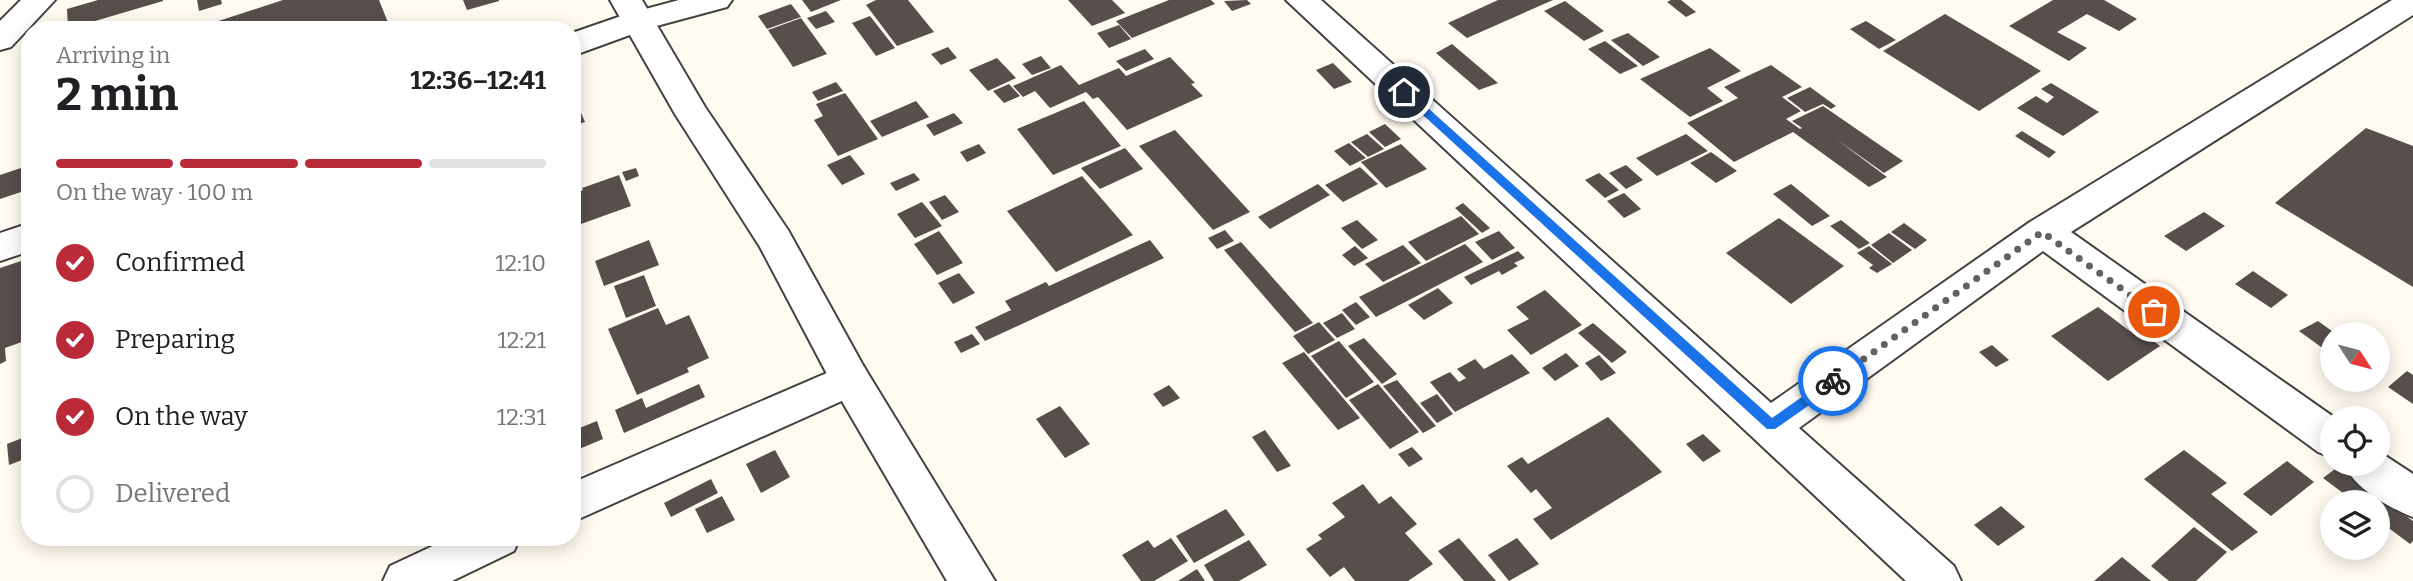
<!DOCTYPE html>
<meta charset="utf-8">
<style>
:root{--surface:#fff;--page:#f6f6f6;--text:#202124;--muted:#757577;--line:#e0e0e0;--accent:#bb2a39}
body{margin:0;font-family:Bitter,serif;background:var(--page);color:var(--text);height:100vh;display:flex;flex-direction:column;font-size:26px;white-space:nowrap}
*{box-sizing:border-box;margin:0}
p{font-size:23px;color:var(--muted)}
.icon{flex:none;width:38px;height:38px;fill:none;stroke:currentColor;stroke-width:2;stroke-linecap:round;stroke-linejoin:round}
.map{position:relative;flex:1;overflow:hidden}
.side{position:absolute;left:21px;top:21px;width:560px;height:525px;display:flex;flex-direction:column;background:var(--surface);border-radius:28px;box-shadow:0 4px 18px #0003}
.side>*{flex:none}
.needle{width:46px;rotate:126deg}
.buttons{position:absolute;left:2320px;top:322px;display:grid;gap:14px}
.buttons a{display:grid;place-items:center;width:70px;height:70px;border-radius:50%;background:var(--surface);box-shadow:0 4px 18px #0003;font-size:35px}
.pin{position:absolute;display:grid;place-items:center;width:60px;height:60px;color:#fff;margin:-30px;border:4px solid #fff;border-radius:50%;box-shadow:0 2px 7px #0007}
.courier{position:absolute;display:grid;place-items:center;width:70px;height:70px;margin:-35px;border:5px solid #1a73e8;border-radius:50%;background:#fff;color:#222;box-shadow:0 2px 9px #0007}
.summary em{font-style:normal;font-weight:700}
.summary div{display:flex;flex-direction:column-reverse}
.summary{display:flex;align-items:center;justify-content:space-between;height:119px;padding:0 35px}
h1{font-size:46px;font-weight:700;line-height:52px}
.bar{display:grid;grid-template-columns:repeat(4,1fr);gap:10px 7px;align-content:center;height:84px;padding:0 35px}
.bar i{height:9px;border-radius:5px;background:var(--line)}
.bar .current{background:var(--accent)}
.bar p{grid-column:span 4}
ol{padding:0 35px;list-style:none}
li{display:flex;align-items:center;gap:21px;height:77px}
li p{margin-inline-start:auto}
li .icon{padding:7px;border-radius:50%;background:var(--accent);color:#fff;stroke-width:4}
li:last-child{color:var(--muted)}
li i{width:38px;height:38px;border:4px solid var(--line);border-radius:50%}
.map>svg:first-child{display:block}
</style>
<div class="map">
<svg width="2413" height="581" viewBox="0 0 2413 581">
<rect width="100%" height="100%" fill="#fffbf1"/>
<g fill="#574f4b">
<path d="M98,0H163V1L68,29L67,9Z"/>
<path d="M197,0H221L222,4L199,11Z"/>
<path d="M283,0H379L391,30H191Z"/>
<path d="M463,0H499V1L467,10Z"/>
<path d="M802,0H841L811,12Z"/>
<path d="M876,0H908L934,32L897,46L866,5Z"/>
<path d="M1068,0H1112L1125,13L1092,26Z"/>
<path d="M1169,0H1211L1215,4L1132,38L1116,21Z"/>
<path d="M1247,0L1251,4L1232,11L1224,1Z"/>
<path d="M1498,0H1553L1467,38L1448,23Z"/>
<path d="M1671,0H1681L1696,12L1686,17L1667,2Z"/>
<path d="M2053,0H2104L2137,19L2119,31L2087,14L2057,32L2087,48L2069,61L2009,26Z"/>
<path d="M1565,1L1604,31L1584,41L1544,11Z"/>
<path d="M791,4L801,17L767,29L758,16Z"/>
<path d="M826,11L835,22L816,29L807,18Z"/>
<path d="M1945,14L2041,71L1979,111L1883,51Z"/>
<path d="M870,16L895,48L876,56L852,23Z"/>
<path d="M801,18L827,54L793,67L768,30Z"/>
<path d="M1866,21L1896,40L1879,49L1850,29Z"/>
<path d="M1119,25L1131,39L1109,48L1097,33Z"/>
<path d="M1628,33L1660,57L1643,66L1611,40Z"/>
<path d="M1605,41L1638,66L1620,74L1588,49Z"/>
<path d="M1452,44L1498,83L1479,90L1436,53Z"/>
<path d="M948,47L957,58L941,65L931,54Z"/>
<path d="M1710,48L1741,71L1707,88L1723,101L1690,117L1640,79Z"/>
<path d="M1145,49L1154,59L1126,71L1116,61Z"/>
<path d="M1041,56L1051,68L1032,75L1022,64Z"/>
<path d="M1170,57L1195,83L1191,84L1203,96L1127,130L1098,97L1093,99L1086,92L1050,108L1035,91L1023,97L1013,86L1061,65L1079,85L1119,68L1126,76Z"/>
<path d="M997,58L1016,78L988,91L969,70Z"/>
<path d="M1333,63L1352,82L1334,89L1316,70Z"/>
<path d="M1771,65L1802,87L1782,97L1801,111L1786,119L1800,129L1802,128L1792,121L1823,106L1903,161L1884,173L1836,139L1887,177L1869,187L1793,132L1734,162L1687,123L1738,98L1724,87Z"/>
<path d="M836,82L843,91L818,101L812,92Z"/>
<path d="M2051,83L2099,112L2063,136L2017,108L2036,96L2047,103L2054,97L2041,89Z"/>
<path d="M1009,84L1020,96L1004,103L993,91Z"/>
<path d="M1810,87L1836,106L1831,109L1823,104L1805,112L1787,98Z"/>
<path d="M572,92L585,122L573,126L581,146L572,149Z"/>
<path d="M845,93L878,139L838,156L814,120L823,116L816,104Z"/>
<path d="M916,101L929,117L882,137L870,121Z"/>
<path d="M1084,101L1121,146L1053,175L1017,129Z"/>
<path d="M954,113L963,123L934,136L926,125Z"/>
<path d="M1385,124L1401,139L1385,147L1369,132Z"/>
<path d="M2366,128L2413,146V287L2275,203Z"/>
<path d="M1175,130L1250,212L1213,230L1139,146Z"/>
<path d="M2022,131L2056,152L2049,158L2015,136Z"/>
<path d="M1367,134L1384,149L1368,157L1351,142Z"/>
<path d="M1686,134L1708,151L1657,176L1636,158Z"/>
<path d="M1349,143L1366,158L1350,166L1334,151Z"/>
<path d="M979,144L986,153L967,162L960,152Z"/>
<path d="M1401,144L1427,169L1386,188L1361,162Z"/>
<path d="M1125,148L1143,169L1100,189L1081,168Z"/>
<path d="M1711,152L1737,171L1716,183L1690,163Z"/>
<path d="M850,155L865,174L842,185L827,165Z"/>
<path d="M30,165V189L0,199V175Z"/>
<path d="M1626,165L1643,180L1626,189L1609,173Z"/>
<path d="M1360,167L1378,184L1343,202L1325,185Z"/>
<path d="M636,168L639,176L626,181L622,172Z"/>
<path d="M914,173L920,180L896,191L890,183Z"/>
<path d="M1599,173L1619,190L1605,198L1585,180Z"/>
<path d="M619,175L631,206L581,224L572,194L583,190L582,188Z"/>
<path d="M1082,176L1133,235L1056,272L1007,211Z"/>
<path d="M1318,184L1330,195L1270,229L1258,217Z"/>
<path d="M1791,184L1830,216L1812,226L1773,194Z"/>
<path d="M1624,193L1641,209L1624,218L1607,201Z"/>
<path d="M945,195L959,212L942,220L929,202Z"/>
<path d="M922,202L942,226L915,238L897,214Z"/>
<path d="M1463,203L1490,228L1482,233L1455,208Z"/>
<path d="M2204,212L2225,226L2186,251L2164,236Z"/>
<path d="M1461,216L1479,234L1426,261L1408,242Z"/>
<path d="M1779,218L1844,266L1791,304L1726,253Z"/>
<path d="M1357,220L1378,240L1362,249L1341,228Z"/>
<path d="M1841,220L1870,243L1859,249L1830,226Z"/>
<path d="M1904,223L1927,240L1915,249L1891,232Z"/>
<path d="M1225,230L1234,241L1217,249L1208,238Z"/>
<path d="M939,231L963,263L937,275L914,244Z"/>
<path d="M1499,231L1515,248L1492,260L1475,242Z"/>
<path d="M1889,233L1912,250L1893,263L1871,245Z"/>
<path d="M649,240L659,265L604,286L595,261Z"/>
<path d="M1150,240L1164,258L985,341L975,327L1011,310L1005,301L1046,282L1049,286Z"/>
<path d="M1241,242L1313,323L1295,332L1224,250Z"/>
<path d="M1465,244L1483,262L1376,317L1359,297Z"/>
<path d="M1403,245L1421,263L1383,282L1365,264Z"/>
<path d="M1355,246L1368,258L1354,266L1342,255Z"/>
<path d="M1869,246L1892,264L1877,273L1869,268L1873,265L1857,253Z"/>
<path d="M1518,251L1525,258L1514,263L1518,266L1502,275L1499,271L1471,285L1464,277Z"/>
<path d="M30,258V339L5,348L6,361L0,364V268Z"/>
<path d="M2253,271L2288,295L2271,308L2235,284Z"/>
<path d="M959,273L975,293L953,304L938,283Z"/>
<path d="M644,275L656,306L626,318L614,286Z"/>
<path d="M1438,288L1453,303L1424,320L1408,305Z"/>
<path d="M1545,290L1582,325L1531,355L1507,330L1529,319L1516,307Z"/>
<path d="M1356,302L1370,317L1356,325L1342,310Z"/>
<path d="M2098,307L2131,332L2136,328L2160,346L2108,381L2051,336Z"/>
<path d="M658,308L666,325L689,315L709,358L687,368L689,372L637,395L608,329Z"/>
<path d="M1342,313L1355,329L1337,338L1323,323Z"/>
<path d="M2318,321L2336,334H2333V341L2321,347L2299,331Z"/>
<path d="M1319,322L1335,340L1308,354L1293,336Z"/>
<path d="M1593,323L1627,352L1612,363L1578,333Z"/>
<path d="M972,334L980,344L961,353L954,342Z"/>
<path d="M1364,338L1397,374L1382,384L1348,346Z"/>
<path d="M1339,341L1374,382L1346,398L1311,356Z"/>
<path d="M1992,345L2009,360L1996,367L1979,352Z"/>
<path d="M1304,352L1360,418L1338,430L1282,363Z"/>
<path d="M1566,353L1579,366L1555,381L1542,368Z"/>
<path d="M1512,354L1530,373L1455,412L1430,382L1450,372L1459,382L1466,378L1457,369L1475,359L1484,369Z"/>
<path d="M1599,355L1616,373L1601,381L1585,363Z"/>
<path d="M2407,371L2413,375V404L2388,387Z"/>
<path d="M1397,380L1436,426L1423,433L1383,386Z"/>
<path d="M699,384L705,397L624,433L615,410L642,398L646,408Z"/>
<path d="M1378,384L1419,432L1390,449L1349,400Z"/>
<path d="M1169,385L1180,398L1163,407L1153,394Z"/>
<path d="M1437,394L1453,414L1437,423L1420,403Z"/>
<path d="M1060,406L1090,444L1065,458L1036,419Z"/>
<path d="M1608,417L1662,472L1551,540L1533,519L1552,508L1536,489L1531,493L1507,466L1522,457L1528,464Z"/>
<path d="M597,421L603,439L572,452V431Z"/>
<path d="M1265,430L1291,466L1277,472L1252,437Z"/>
<path d="M1703,434L1721,451L1703,462L1686,444Z"/>
<path d="M30,435V457L9,465L7,444Z"/>
<path d="M1412,447L1423,459L1409,467L1398,454Z"/>
<path d="M775,450L790,477L761,493L746,464Z"/>
<path d="M2184,450L2227,483L2211,494L2258,532L2232,551L2144,479Z"/>
<path d="M2287,461L2314,482L2271,516L2243,494Z"/>
<path d="M2339,466L2413,521V541L2410,544L2378,520V502H2355L2323,478Z"/>
<path d="M711,479L718,493L671,517L664,503Z"/>
<path d="M1363,484L1379,504L1391,496L1417,524L1405,533L1433,564L1408,581H1355L1344,567L1330,577L1306,549L1322,539L1318,535L1345,517L1332,503Z"/>
<path d="M722,496L735,520L707,533L695,509Z"/>
<path d="M2001,506L2025,527L1998,546L1974,525Z"/>
<path d="M1226,509L1245,535L1194,563L1176,536Z"/>
<path d="M2194,527L2227,552L2196,581H2169L2151,566Z"/>
<path d="M1171,538L1188,561L1154,581H1141L1122,555L1148,540L1154,548Z"/>
<path d="M1459,538L1496,581H1464L1438,551Z"/>
<path d="M1517,538L1539,564L1509,581L1488,555Z"/>
<path d="M1249,540L1267,565L1239,581H1214L1204,565Z"/>
<path d="M2122,557L2151,581H2094Z"/>
<path d="M1197,569L1205,581H1178Z"/>
</g>
<g fill="none" stroke-linecap="round" stroke-linejoin="round">
<g stroke="#424242" stroke-width="4">
<g id="minor">
<path d="M21,0H55L11,47L0,50V21Z"/>
<path d="M679,0H732L727,7L649,28L572,56V33L627,14Z"/>
<path d="M1286,0H1321L1771,403L2030,222L2392,0H2413V15L2071,232L2335,418L2333,458L2318,452L2043,251L1799,428L1954,566L1961,581H1906Z"/>
<path d="M30,223V251L0,261V233Z"/>
<path d="M850,363L864,367L870,379L864,391L572,522V483Z"/>
<path d="M2378,451L2413,474V517C2389,508 2354,488 2344,464H2378Z"/>
<path d="M452,537H520L514,551L452,581H383L390,566Z"/>
</g>
</g>
<g stroke="#424242" stroke-width="4">
<path id="tertiary" d="M610,0H642L705,107L788,230L864,367L995,581H947L836,391L760,247L675,114Z"/>
</g>
<use href="#minor" fill="#fff" fill-rule="evenodd"/>
<use href="#tertiary" fill="#fff" fill-rule="evenodd"/>
</g>
<path fill="#1a73e8" d="M1401,90H1408L1772,418L1829,378H1838V385L1775,429H1767L1401,95Z"/>
<g fill="none" stroke-linecap="round" stroke-linejoin="round">
<path stroke="#63625e" stroke-width="7" stroke-dasharray="0 12.6" d="M1833,381L2042,232L2154,312"/>
</g>
</svg>
<div class="buttons">
<a><svg class="needle" viewBox="-14 -14 28 28"><path d="M0-13l5 13h-10z" fill="#e53935"/><path d="M0 13l5-13h-10z" fill="#757577"/></svg></a>
<a><svg class="icon" aria-label="locate" viewBox="0 0 24 24"><circle cx="12" cy="12" r="6"/><path d="M12 2v4M12 18v4M2 12h4M18 12h4"/></svg></a>
<a><svg class="icon" aria-label="layers" viewBox="0 0 24 24"><path d="M12 4l9 5-9 5-9-5zM3 14l9 5 9-5"/></svg></a>
</div>
<div class="pin" style="left:2154px;top:312px;background:#ea580c"><svg class="icon" aria-label="bag" viewBox="0 0 24 24"><path d="M5 8h14l-1 12H6zM9 8a3 3 0 0 1 6 0"/></svg></div>
<div class="pin" style="left:1404px;top:92px;background:#1f2937"><svg class="icon" aria-label="home" viewBox="0 0 24 24"><path d="M3 11l9-7 9 7M6 9v11h12V9"/></svg></div>
<div class="courier" style="left:1833px;top:381px"><svg class="icon" aria-label="bike" viewBox="0 0 24 24"><circle cx="6" cy="16" r="4"/><circle cx="18" cy="16" r="4"/><path d="M6 16l4-8h5l3 8M10 8l3 8H6M13 5h3"/></svg></div>
<section class="side">
<div class="summary"><div><h1>2 min</h1><p>Arriving in</p></div><em>12:36–12:41</em></div>
<div class="bar"><i class="current"></i><i class="current"></i><i class="current"></i><i></i><p>On the way · 100 m</p></div>
<ol>
<li><svg class="icon" aria-label="check" viewBox="0 0 24 24"><path d="M5 12l5 5 9-10"/></svg>Confirmed<p>12:10</p></li>
<li><svg class="icon" aria-label="check" viewBox="0 0 24 24"><path d="M5 12l5 5 9-10"/></svg>Preparing<p>12:21</p></li>
<li><svg class="icon" aria-label="check" viewBox="0 0 24 24"><path d="M5 12l5 5 9-10"/></svg>On the way<p>12:31</p></li>
<li><i></i>Delivered</li>
</ol>
</section>
</div>
